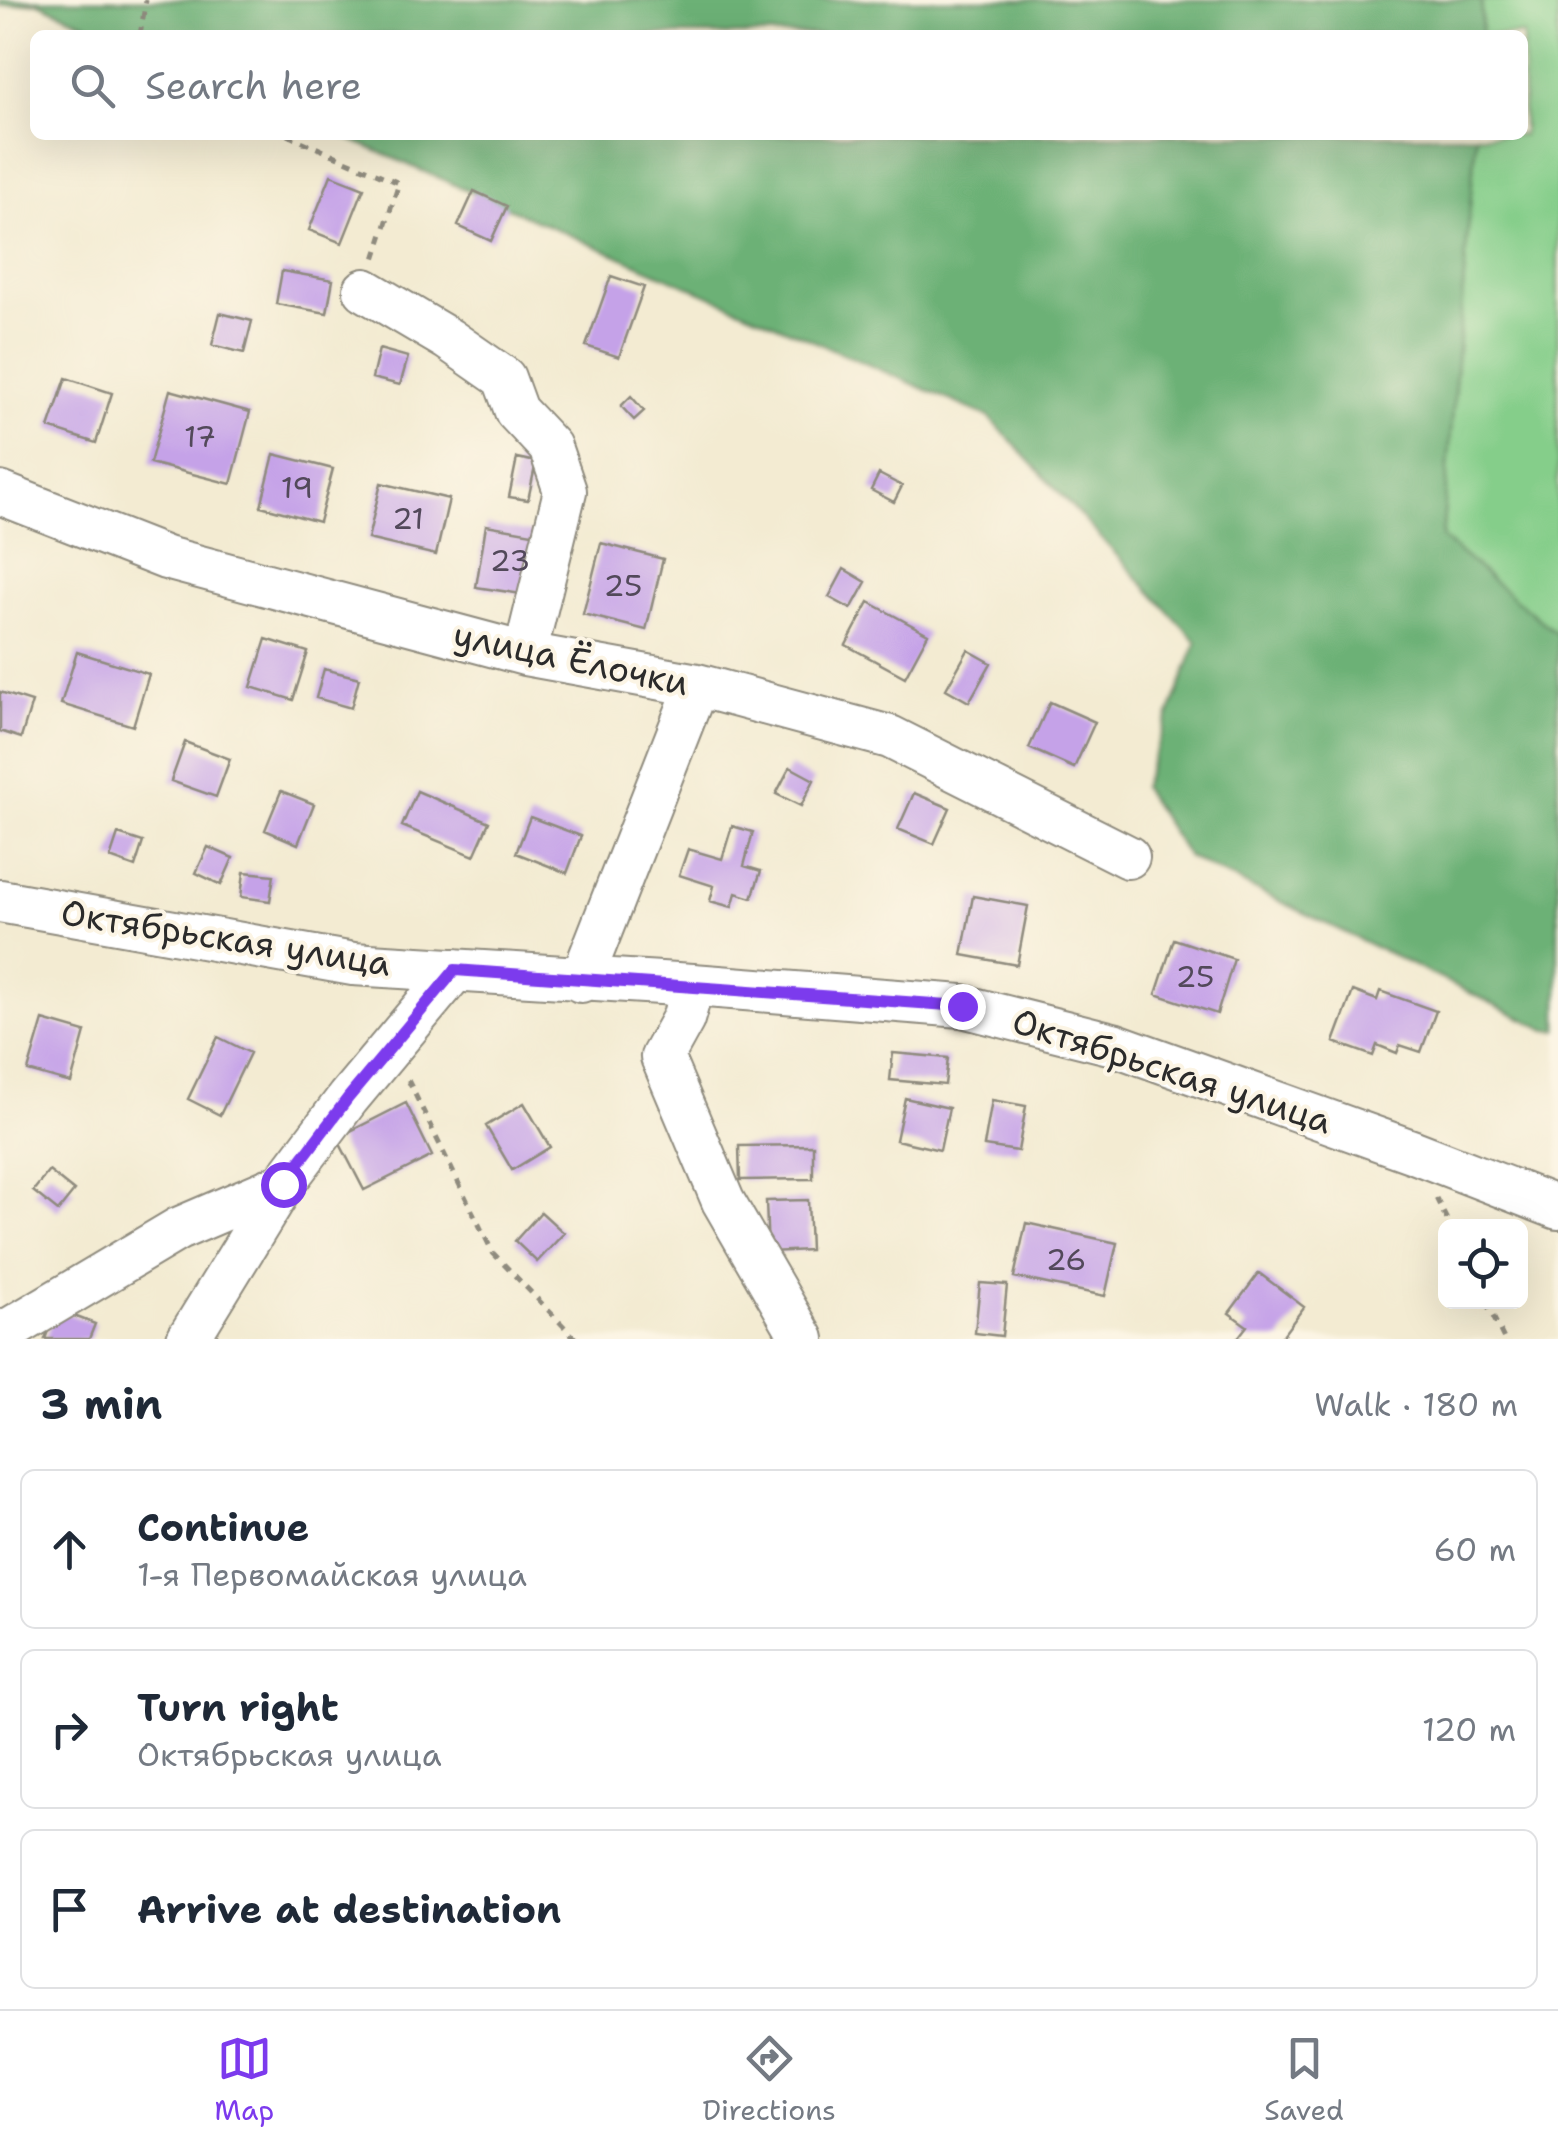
<!DOCTYPE html>
<meta charset="utf-8">
<style>
:root{--surface:#fff;--page:#f6f6f7;--text:#1f2937;--muted:#747a83;--line:#e0e1e3;--accent:#7c3aed}
body{margin:0;font-family:"Shantell Sans",sans-serif;background:var(--page);color:var(--text)}
.controls{position:absolute;right:30px;bottom:30px;display:grid;overflow:hidden;border-radius:15px;box-shadow:0 10px 40px #0002}
.controls button{width:90px;height:90px;display:grid;place-items:center;padding:0;border:0;border-bottom:2px solid var(--line);background:var(--surface);color:var(--text);font:50px sans-serif}
.stop{position:absolute;width:30px;height:30px;margin:-22px;border:8px solid #7c3aed;border-radius:50%;background:#fff}
.stop.end{background:#7c3aed;border-color:#fff;box-shadow:0 2px 10px #0008}
.list{margin:0;padding:0;list-style:none}
h2{display:flex;justify-content:space-between;align-items:center;height:130px;margin:0;padding:0 40px;font-size:42px}
h2 small{font-size:32px;font-weight:400;color:var(--muted)}
.list li{display:grid;grid-template-columns:65px 1fr auto;gap:30px;align-items:center;box-sizing:border-box;height:160px;margin:0 20px 20px;padding:0 20px;border:2px solid var(--line);border-radius:15px}
.list b{display:block;font-size:38px;white-space:nowrap}
.list p{margin:0;font-size:32px;white-space:nowrap;color:var(--muted)}
.list em{font-size:32px;font-style:normal;color:var(--muted)}
.icon{flex:none;width:55px;height:55px;fill:none;stroke:currentColor;stroke-width:2;stroke-linecap:round;stroke-linejoin:round}
.map{position:relative;flex:none;width:1558px;height:1339px;overflow:hidden}
.search{position:absolute;background:var(--surface);box-shadow:0 10px 40px #0002;left:30px;right:30px;top:30px;height:110px;display:flex;align-items:center;gap:25px;box-sizing:border-box;padding:0 35px;border-radius:15px;color:var(--muted);font-size:38px}
.sheet{height:670px;background:var(--surface)}
nav{display:flex;justify-content:space-around;align-items:center;box-sizing:border-box;height:140px;border-top:2px solid var(--line);background:var(--surface);font-size:28px;color:var(--muted)}
nav a{display:grid;justify-items:center;gap:5px}
nav .on{color:var(--accent)}
.map>svg:first-child{display:block}
.green{fill:#85ce8a;stroke:#587c5a;stroke-width:2.5}
.forest{fill:#6cb176;stroke:#4c6e50;stroke-width:2.5}
.building{fill:#c5a2e8}
.lines{fill:none;stroke-linecap:round;stroke-linejoin:round}
.minor-casing{stroke:#8f8b7e;stroke-width:46}
.path{stroke:#8f8b7e;stroke-width:5;stroke-dasharray:8 8;stroke-linecap:butt}
.minor{stroke:#fff;stroke-width:42}
.route{stroke:#7c3aed;stroke-width:12}
.labels{text-anchor:middle;stroke-width:8;stroke-linejoin:round;paint-order:stroke}
.number-label{font-size:30px;fill:#52495a}
.street-label{font-size:35px;fill:#2b2b2b;stroke:#fcf5e5}
</style>
<div class="map">
<svg width="1558" height="1339" viewBox="0 0 1558 1339">
<rect width="100%" height="100%" fill="#fcf5e5"/>
<filter id="ink" filterUnits="userSpaceOnUse"><feTurbulence type="fractalNoise" baseFrequency=".01" numOctaves="2"/><feDisplacementMap in="SourceGraphic" scale="20" xChannelSelector="R" yChannelSelector="G"/><feConvolveMatrix kernelMatrix="1 2 1 2 8 2 1 2 1" color-interpolation-filters="sRGB"/></filter>
<filter id="wash" filterUnits="userSpaceOnUse"><feTurbulence type="fractalNoise" baseFrequency=".0048" numOctaves="4" result="noise"/><feDisplacementMap in="SourceGraphic" scale="40" xChannelSelector="R" yChannelSelector="G"/><feGaussianBlur stdDeviation="2.25" result="paint"/><feColorMatrix in="noise" values="0 0 0 0 0 0 0 0 0 0 0 0 0 0 0 0 0 1.4 0 .05"/><feComposite in="paint" operator="in"/></filter>
<g filter="url(#wash)">
<rect width="100%" height="100%" fill="#f3ebd2"/>
<!-- green -->
<path class="green" d="M1482 0H1558V635L1442 539 1476 135H1523V35H1481Z"/>
<!-- forest -->
<path class="forest" d="M0 0H1482L1481 35H111L37 2 0 6Z
M340 135H1476L1442 538 1558 635V1030H1547L1188 857 1142 787 1197 642 989 417Z"/>
<g id="blocks">
<!-- building -->
<path class="building" d="M331 175 364 188 342 243 309 230Z
M474 191 507 206 491 241 458 226Z
M282 271 333 280 327 313 276 304Z
M611 276 644 287 619 357 586 346Z
M220 313 252 321 244 353 212 345Z
M379 349 408 357 400 385 372 378Z
M66 378 112 393 96 443 49 428Z
M170 390 250 412 231 484 150 463Z
M631 396 644 411 634 420 621 406Z
M274 454 333 469 319 522 261 506Z
M517 458 536 462 528 500 509 497Z
M879 474 902 486 894 502 871 490Z
M381 483 449 499 436 555 368 539Z
M486 525 544 535 535 596 476 587Z
M601 543 663 559 646 630 583 614Z
M844 569 866 582 851 609 829 597Z
M869 602 928 634 905 677 846 645Z
M266 639 308 652 293 700 251 687Z
M968 650 991 663 969 702 946 689Z
M77 652 149 674 133 726 61 704Z
M324 669 359 678 351 708 316 698Z
M0 692 32 702 21 738 0 731Z
M1050 702 1095 722 1074 768 1029 748Z
M185 742 230 759 216 797 171 781Z
M790 767 814 780 801 806 776 794Z
M281 791 314 804 298 844 265 830Z
M417 791 489 822 474 856 402 826Z
M914 793 950 808 934 844 898 829Z
M530 817 581 836 567 873 516 853Z
M732 826 753 832 744 866 761 871 752 898 736 893 732 907 710 901 714 886 679 875 688 849 722 859Z
M118 834 143 842 135 867 110 858Z
M208 847 233 858 221 885 196 873Z
M244 872 274 875 270 901 241 897Z
M973 896 1028 906 1017 965 962 955Z
M1174 939 1234 959 1217 1014 1156 994Z
M1353 991 1377 1000 1380 991 1436 1011 1421 1052 1400 1045 1397 1053 1377 1045 1373 1056 1334 1042Z
M43 1020 85 1032 71 1083 28 1071Z
M218 1037 250 1053 220 1115 188 1099Z
M893 1053 948 1058 945 1085 890 1080Z
M905 1098 949 1108 940 1150 896 1140Z
M992 1100 1026 1106 1018 1151 984 1146Z
M406 1103 432 1156 364 1190 337 1138Z
M524 1103 550 1147 512 1170 486 1126Z
M813 1145V1179L740 1180 739 1146Z
M49 1171 74 1191 58 1211 33 1191Z
M808 1200 810 1250 768 1252 766 1201Z
M541 1212 564 1233 537 1262 515 1241Z
M1026 1223 1117 1243 1105 1296 1014 1277Z
M1259 1273 1304 1307 1280 1339H1237L1247 1326 1229 1313Z
M980 1283 1007 1285 1002 1336 975 1333Z
M56 1309 95 1324 89 1339H45Z"/>
</g>
</g>
<g filter="url(#ink)">
<use href="#blocks" fill-opacity="0" stroke="#8f8b7e" stroke-width="2.5"/>
<g class="lines">
<defs>
<path id="minor" d="M365 290 448 339 504 378 516 411 550 447 565 491 525 654
M0 493 166 558 525 654 697 685 890 737 1128 857
M0 901 353 964 693 985 962 1006 1113 1044 1414 1152 1558 1208
M581 981 697 685
M693 985 683 1019 662 1057 723 1201 803 1339
M0 1335 178 1229 283 1184
M188 1339 283 1184 348 1098 455 970"/>
</defs>
<!-- minor casing -->
<use href="#minor" class="minor-casing"/>
<!-- path -->
<path class="path" d="M140 35 146 0
M287 135 399 183 375 259
M408 1080 493 1253 576 1339
M1436 1198 1450 1226
M1486 1302 1504 1339"/>
<!-- minor -->
<use href="#minor" class="minor"/>
</g>
</g>
<g class="lines" filter="url(#ink)">
<!-- route -->
<path class="route" d="M283 1184 348 1098 455 970 962 1006"/>
</g>
<g class="labels">
<!-- number labels -->
<g class="number-label">
<text x="200" y="447">17</text>
<text x="297" y="498">19</text>
<text x="408" y="529">21</text>
<text x="510" y="571">23</text>
<text x="623" y="596">25</text>
<text x="1195" y="987">25</text>
<text x="1066" y="1270">26</text>
</g>
<!-- street labels -->
<g class="street-label">
<text transform="translate(571 659) rotate(12)" y="12">улица Ёлочки</text>
<text transform="translate(226 938) rotate(9)" y="12">Октябрьская улица</text>
<text transform="translate(1172 1071) rotate(18)" y="12">Октябрьская улица</text>
</g>
</g>
</svg>
<div class="controls">
<button><svg class="icon" aria-label="locate" viewBox="0 0 24 24"><circle cx="12" cy="12" r="6"/><path d="M12 2v4M12 18v4M2 12h4M18 12h4"/></svg></button>
</div>
<div class="stop" style="left:283px;top:1184px"></div>
<div class="stop end" style="left:962px;top:1006px"></div>
<div class="search"><svg class="icon" aria-label="search" viewBox="0 0 24 24"><circle cx="10" cy="10" r="6"/><path d="M15 15l6 6"/></svg>Search here</div>
</div>
<section class="sheet">
<h2>3 min<small>Walk · 180 m</small></h2>
<ul class="list">
<li><svg class="icon" aria-label="ahead" viewBox="0 0 24 24"><path d="M12 20V5M6 11l6-6 6 6"/></svg><div><b>Continue</b><p>1-я Первомайская улица</p></div><em>60 m</em></li>
<li><svg class="icon" aria-label="right" viewBox="0 0 24 24"><path d="M7 20v-9h11M14 6l5 5-5 5"/></svg><div><b>Turn right</b><p>Октябрьская улица</p></div><em>120 m</em></li>
<li><svg class="icon" aria-label="arrive" viewBox="0 0 24 24"><path d="M6 21V4h12l-3 4 3 4H6"/></svg><div><b>Arrive at destination</b></div></li>
</ul>
</section>
<nav>
<a class="on"><svg class="icon" aria-label="map" viewBox="0 0 24 24"><path d="M3 6l6-2 6 2 6-2v14l-6 2-6-2-6 2zM9 4v14M15 6v14"/></svg>Map</a>
<a><svg class="icon" aria-label="directions" viewBox="0 0 24 24"><path d="M12 3l9 9-9 9-9-9zM9 14v-3h6M13 9l2 2-2 2"/></svg>Directions</a>
<a><svg class="icon" aria-label="saved" viewBox="0 0 24 24"><path d="M7 4h10v16l-5-4-5 4z"/></svg>Saved</a>
</nav>
